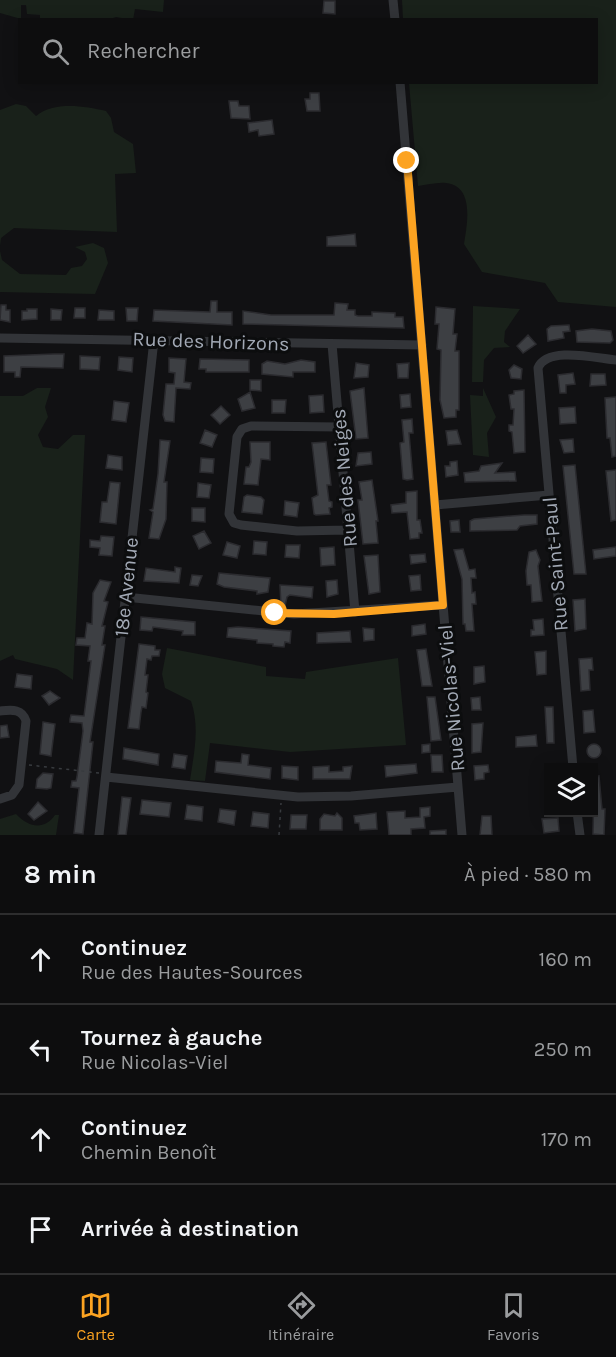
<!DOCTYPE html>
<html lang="fr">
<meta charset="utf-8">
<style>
:root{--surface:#0d0d0e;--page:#161617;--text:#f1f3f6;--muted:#9a9c9e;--line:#2d2d2e;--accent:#fca321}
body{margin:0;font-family:Karla,sans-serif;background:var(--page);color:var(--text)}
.controls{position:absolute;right:18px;bottom:18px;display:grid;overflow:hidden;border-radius:0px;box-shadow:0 3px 15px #0003}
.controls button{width:54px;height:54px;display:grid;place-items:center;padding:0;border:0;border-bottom:2px solid var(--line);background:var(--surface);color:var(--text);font:30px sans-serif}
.stop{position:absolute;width:18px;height:18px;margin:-14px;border:4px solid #fca321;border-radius:50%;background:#fff}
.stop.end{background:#fca321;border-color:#fff;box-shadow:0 2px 6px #0008}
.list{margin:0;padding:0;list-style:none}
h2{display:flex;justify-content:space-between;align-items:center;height:78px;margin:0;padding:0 24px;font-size:26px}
h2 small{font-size:20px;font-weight:400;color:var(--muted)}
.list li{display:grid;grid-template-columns:39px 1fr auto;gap:18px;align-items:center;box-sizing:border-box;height:90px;padding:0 24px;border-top:2px solid var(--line)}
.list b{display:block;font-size:22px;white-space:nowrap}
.list p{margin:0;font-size:20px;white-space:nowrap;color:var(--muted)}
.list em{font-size:20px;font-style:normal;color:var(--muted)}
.icon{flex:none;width:33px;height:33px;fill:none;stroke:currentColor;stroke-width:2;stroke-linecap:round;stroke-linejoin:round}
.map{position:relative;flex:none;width:616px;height:835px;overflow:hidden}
.search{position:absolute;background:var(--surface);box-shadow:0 3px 15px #0003;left:18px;right:18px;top:18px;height:66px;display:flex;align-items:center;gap:15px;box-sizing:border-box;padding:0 21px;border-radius:0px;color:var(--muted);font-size:22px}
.sheet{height:438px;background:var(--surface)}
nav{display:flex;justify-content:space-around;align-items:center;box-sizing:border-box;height:84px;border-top:2px solid var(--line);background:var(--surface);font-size:16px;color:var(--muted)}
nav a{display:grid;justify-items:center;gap:3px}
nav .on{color:var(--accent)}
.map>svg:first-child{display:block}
.green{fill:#19211a}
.building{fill:#3d3f43;stroke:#2b2b2f;stroke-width:1.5}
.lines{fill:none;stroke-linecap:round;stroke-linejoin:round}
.path{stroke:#383b3f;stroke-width:1.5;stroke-dasharray:3 4.5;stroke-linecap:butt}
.minor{stroke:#323438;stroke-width:9}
.route{stroke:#fca321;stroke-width:8}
.labels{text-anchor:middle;stroke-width:6;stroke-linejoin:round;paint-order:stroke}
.street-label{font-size:20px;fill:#a2a9b5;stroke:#0c0d0e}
</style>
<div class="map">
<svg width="616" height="835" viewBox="0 0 616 835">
<rect width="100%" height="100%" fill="#111113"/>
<!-- green -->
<path class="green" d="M0 0H164L163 12 135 9 133 20 116 17 107 20 40 19V15L27 14 26 5H21V19L0 13Z
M402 0H616V307L558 302 545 283 482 272 464 244C467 225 475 186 446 183 437 182 427 185 418 186L409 83 596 82V20L403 19Z
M16 104 26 106 36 116C54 101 84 106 106 111L111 118 114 132 133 144 136 173 115 174 117 232 14 228 1 238 0 246V110Z
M93 243 104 248 108 263 95 294 0 292V251L2 260 20 274 66 275 71 268 82 266 87 259 85 252 75 247Z
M473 306 520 309 505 331 504 342 510 347 494 348 484 360 483 382H472Z
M37 388H51L45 407 48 417 38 435 43 447 58 449 73 435H85L73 680 57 669 15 659 13 655 0 661V396H23Z
M483 388 496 417 487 433 489 457 473 455 470 395 483 396Z
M167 648 266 667V676L305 679 306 672 398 658 406 745 290 752 210 743 205 781 190 780C194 753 200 727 191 701L165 688 162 674Z
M16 814C28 827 44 831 55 815H59L56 835H0V819Z"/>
<!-- building -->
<path class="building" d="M324 1H335V14L323 13Z
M310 93H319L320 111H307L305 99H310Z
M229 101H238L239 106H249L250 119 231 118Z
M272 120 274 134 259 136 258 130 249 132 248 123Z
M355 234 356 246H327V237Z
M211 301H217V312H232V325L153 321 154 310 210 312Z
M335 303 348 304 347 310H355V315L358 316H372V312L395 313V317H403L404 328 243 324V311L271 315H334Z
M1 305H6V310H10V322L0 320Z
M436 307 455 309 453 334H457L455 351H459V410H456V417L444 418 440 400 441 350 437 349 439 324H435Z
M75 308H85V318H74Z
M126 308H138L137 321H127Z
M27 309H37V319L22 320V311H27Z
M51 309 62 310 61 320H51Z
M99 310 114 311V320H98Z
M569 325 570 331 563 332 564 338 548 341 547 329 551 326Z
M592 329 611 331 613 340 610 343 577 342 576 331Z
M528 335 536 344 523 353 517 346Z
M54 354H64L63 368 21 367 20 377H15V372H4V356Z
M80 356 100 357 99 370 80 369Z
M119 357 133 358 132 372 118 370Z
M169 358 186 359 184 382 191 383 190 389 176 388 174 422 165 421 163 415 166 384H174L175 373 169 372Z
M200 359 249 360V372H206V369H199Z
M301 360 315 362V372H293V377L262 374V364L267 361 285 364Z
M356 363 369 365 368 377 354 378Z
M409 363 408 378H398L397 364Z
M514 365 522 369 521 379 511 378 509 370Z
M573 373 575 384 566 385V393H560L558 375Z
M591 374H605L606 385 590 386Z
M250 380H261V391L250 390Z
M364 388 368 438 356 439 350 391Z
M524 390 525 452 514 453 512 432 509 431V425H513L514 409H511L509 395 514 394V391Z
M250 392 255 408 242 411 238 399Z
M410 394 411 407 401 408 400 395Z
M323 395 324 412 310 413 309 396Z
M616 397V456L612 457 610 438H607L605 398Z
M272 400H286L285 413H272Z
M114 401 129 403 126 422 112 420Z
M221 406 230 415 220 424 211 415Z
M575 407 576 423 560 424 559 408Z
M412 419 413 433H409L413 479 407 480 403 479 400 443 404 442 402 420Z
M205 430 217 435 212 447 200 443Z
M457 430 461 444 448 445 446 431Z
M573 439 574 452 564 453 560 440Z
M160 440 170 441 164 482H167L166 519 159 539 149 538 153 512 150 510 153 509 158 474Z
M250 442H270V460L261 459 258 485 244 484 246 467H249L251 462Z
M326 442 331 485H327L329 501 332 502V507L329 508 330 514 316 515 314 514 312 498 318 495 312 443Z
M371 452 372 464 356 466 358 453Z
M108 455 122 457V470L106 468Z
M201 458 214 459 213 473 200 472Z
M457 461 458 475 446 477 445 466H450V462Z
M502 463 495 473 515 472 516 481 465 482 464 473 479 471 481 466Z
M575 465 586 574H574L563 466Z
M616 470V520L611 521 606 471Z
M372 480 378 521H376L378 543 363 544 358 500H362L359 482Z
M110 482 120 483 116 524 100 522 102 502H107Z
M198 483 211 485 209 498 197 497Z
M417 491V520H420L422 533H419V538L410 539 407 512 392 513 391 505 406 503V492Z
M247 495 261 497 264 500 262 514 242 512 244 497Z
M285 501 299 503 297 517 284 515Z
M192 508H205V522L192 521Z
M524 515H537V524L520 526 517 530 470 531V521L474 519Z
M459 520 460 532H451L450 521Z
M204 531 211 543 199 549 193 536Z
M101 536 114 537 112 556 99 555 100 548 90 547V540L100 541Z
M254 541 267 542 266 555 253 554Z
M227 542 240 546 237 558 223 555Z
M286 545H300L299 558 285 557Z
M334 547 335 565 321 566 320 548Z
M616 547V556L594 559 593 550Z
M463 549 469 570 475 569 476 578H471L472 593 475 592 476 604H472L474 631H466L465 624H463L462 579 454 550Z
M536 550 540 560 538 566 542 601 532 602 531 585H527L526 571 529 552Z
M425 554 426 562 411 564 410 555Z
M378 555 380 592 369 594 364 556Z
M175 567 181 568 179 583 144 581 146 568 175 572Z
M219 573 270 578 268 592 257 594V591L224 587 217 584Z
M192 575 202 576 198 586 190 585Z
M420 575 421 590 411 591 409 576Z
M100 580 111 582 104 601 108 602 102 626H105L102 645H105L90 742H93L83 834 74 833 79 788 71 787 72 781H76L77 777 83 731 82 723 70 722V719L71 715 84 716 91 661H88L90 646 76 645 77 638H85L87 623 92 624 93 593Z
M337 580 338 594 327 597 326 581Z
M280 585 313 587 312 598 290 595 287 597 285 606H281Z
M585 599 586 629 575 631 573 600Z
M141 617 195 622V635H182L183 631 153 627 152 631 140 630Z
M543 619 544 635 531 636V630H534L533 620Z
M425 624 426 634 412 636V626Z
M238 627 291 631 290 643 285 642 284 647 273 646V644L257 643V640L227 637 228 628Z
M363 628 374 629V640L364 641Z
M350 631 351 642 317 643V633Z
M139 644 155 646V650H160L159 656H152L151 660 147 659 145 675H148L146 692 148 693 146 708 142 707 141 712 139 729 128 728Z
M426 649 432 686H422L417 650Z
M546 651V674L537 675 535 652Z
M592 658 593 670H589L590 690 581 691 579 659Z
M484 666 485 682 474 684V667Z
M17 674 32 676 31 689 15 687Z
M50 691 60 698 49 705 42 696Z
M427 697H435L441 740 431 741Z
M480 697 481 710H472L471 698Z
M545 707H553L554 743H547Z
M593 710 595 732 584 733 583 711Z
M43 722 55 724 51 756 40 754Z
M483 723 481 752 472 753V724Z
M7 725 9 737 0 738V726Z
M536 735 537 746 516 747V737Z
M430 744V752L422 753V745Z
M587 751a7 7 0 1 1 14 0a7 7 0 1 1-14 0Z
M124 748 159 754 158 765 123 759Z
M174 754 187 756 185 769 172 767Z
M242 754 249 755 248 765 271 768 270 779 215 772 216 761 241 763Z
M431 755H442L443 772H432Z
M416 764 417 773 386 777 385 766Z
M488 765 489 772 484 773V779L475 780 474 766Z
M282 766 298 767V780L282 778Z
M329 766V772L343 771V767L352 766 350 779H313V767Z
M43 773 53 774 51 788 47 789 36 788 37 779Z
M599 776 602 809H605L604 835 593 834 594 777Z
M122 797 131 798 126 835H118Z
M142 800 171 803 169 817 140 814Z
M38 802 47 811 34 820 28 814Z
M187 805 203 807 202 821 185 819Z
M430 807V816L424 817 425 828 411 829V835H389L387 812 405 811V818L420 817V808Z
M220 809 236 811 234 825 218 822Z
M253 812 269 814 268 828 251 826Z
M337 813 342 818V830H320V819L324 814 335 816Z
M376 813 377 829 360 830 359 823H355L354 816Z
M291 815H307L306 829H290Z
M482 816H491L492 835H480Z
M558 818 559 831 544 833 542 819Z
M446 830V835H430V831Z"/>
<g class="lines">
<!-- path -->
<path class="path" d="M29 765 99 773
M279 835 281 803"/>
<!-- minor -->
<path class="minor" d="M393 0 395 20
M400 82 462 835
M0 338 422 345
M332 344 355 612
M339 427 251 426 242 429 237 437 229 514 234 523 241 525 297 531 348 530
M435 505 549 495
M125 597 294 614 443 605
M0 711C11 710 22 708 26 721L19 785 12 795 0 799
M573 768 538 368C547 346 595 358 616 360
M106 777 298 797 351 796 458 787
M577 812 580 835
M99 835 154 340"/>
</g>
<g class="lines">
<!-- route -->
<path class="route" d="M275 613 334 614 443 605 407 161"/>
</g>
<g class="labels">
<!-- street labels -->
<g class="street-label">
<text transform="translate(211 341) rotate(2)" y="7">Rue des Horizons</text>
<text transform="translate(344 478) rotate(-95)" y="7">Rue des Neiges</text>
<text transform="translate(555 564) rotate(-95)" y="7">Rue Saint-Paul</text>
<text transform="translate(126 587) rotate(-84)" y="7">18e Avenue</text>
<text transform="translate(451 698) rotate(-95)" y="7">Rue Nicolas-Viel</text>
</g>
</g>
</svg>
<div class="controls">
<button><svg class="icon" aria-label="layers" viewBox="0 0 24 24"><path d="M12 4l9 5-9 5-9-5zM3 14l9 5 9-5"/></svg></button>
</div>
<div class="stop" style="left:275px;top:613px"></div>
<div class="stop end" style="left:407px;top:161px"></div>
<div class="search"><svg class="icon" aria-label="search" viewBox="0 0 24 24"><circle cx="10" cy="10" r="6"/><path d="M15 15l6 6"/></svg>Rechercher</div>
</div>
<section class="sheet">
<h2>8 min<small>À pied · 580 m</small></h2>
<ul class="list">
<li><svg class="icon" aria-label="ahead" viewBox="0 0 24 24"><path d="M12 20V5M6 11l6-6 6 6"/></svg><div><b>Continuez</b><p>Rue des Hautes-Sources</p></div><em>160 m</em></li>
<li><svg class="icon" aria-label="left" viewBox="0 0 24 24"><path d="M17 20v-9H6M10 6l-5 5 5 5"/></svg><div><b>Tournez à gauche</b><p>Rue Nicolas-Viel</p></div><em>250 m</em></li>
<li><svg class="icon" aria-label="ahead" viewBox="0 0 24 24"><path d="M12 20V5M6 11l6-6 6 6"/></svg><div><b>Continuez</b><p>Chemin Benoît</p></div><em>170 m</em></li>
<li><svg class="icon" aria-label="arrive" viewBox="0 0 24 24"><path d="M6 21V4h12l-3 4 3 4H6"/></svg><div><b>Arrivée à destination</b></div></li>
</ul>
</section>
<nav>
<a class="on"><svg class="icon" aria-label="map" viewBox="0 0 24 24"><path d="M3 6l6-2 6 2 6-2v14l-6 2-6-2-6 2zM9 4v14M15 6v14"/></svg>Carte</a>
<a><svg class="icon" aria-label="directions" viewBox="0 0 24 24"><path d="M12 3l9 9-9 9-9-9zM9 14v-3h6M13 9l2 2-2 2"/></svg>Itinéraire</a>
<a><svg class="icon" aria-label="saved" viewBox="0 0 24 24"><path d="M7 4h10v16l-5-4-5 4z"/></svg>Favoris</a>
</nav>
